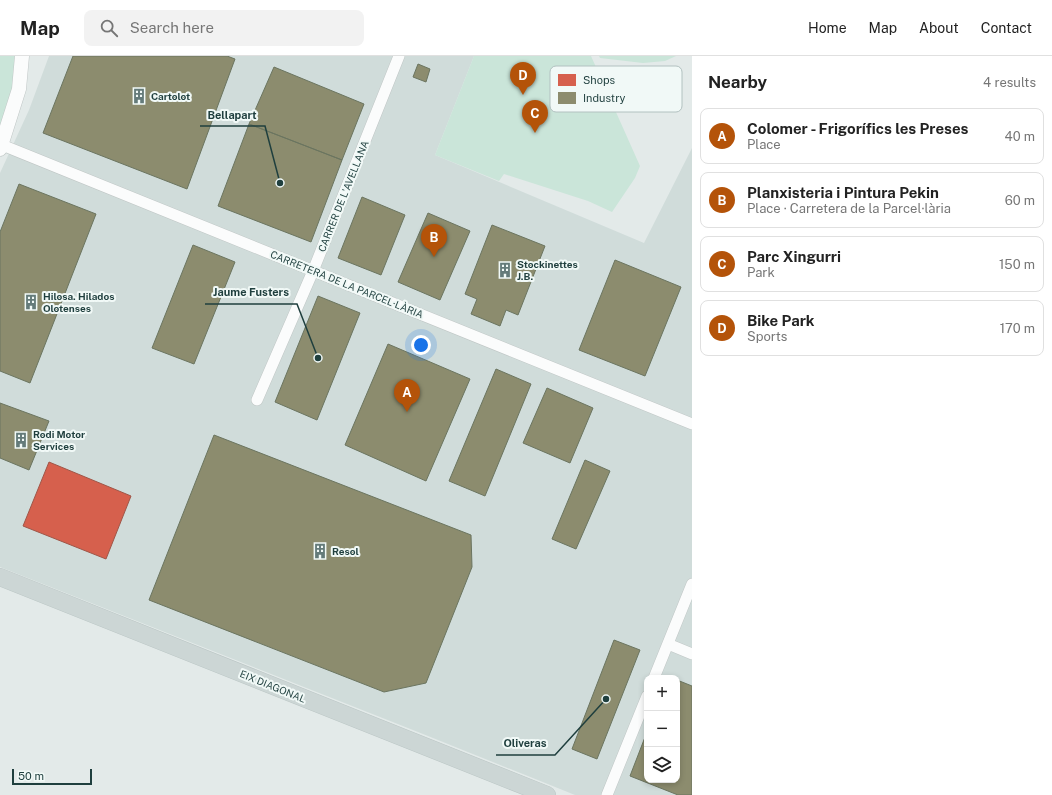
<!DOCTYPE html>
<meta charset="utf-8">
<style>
:root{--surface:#fff;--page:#f2f2f2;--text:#222;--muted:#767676;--line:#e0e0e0;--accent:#b45309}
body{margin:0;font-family:"Public Sans",sans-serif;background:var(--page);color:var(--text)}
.controls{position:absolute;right:12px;bottom:12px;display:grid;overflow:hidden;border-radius:8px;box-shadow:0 2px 6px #0003}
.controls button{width:36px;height:36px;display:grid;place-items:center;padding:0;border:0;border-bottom:1px solid var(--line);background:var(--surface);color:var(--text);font:20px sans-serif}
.scale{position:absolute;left:12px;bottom:10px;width:80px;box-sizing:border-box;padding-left:4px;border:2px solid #1f3f3e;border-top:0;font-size:11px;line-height:14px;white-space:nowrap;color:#1f3f3e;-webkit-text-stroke:3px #f1f9f7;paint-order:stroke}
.you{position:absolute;left:421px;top:289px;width:14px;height:14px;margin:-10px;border:3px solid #fff;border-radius:50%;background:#1a73e8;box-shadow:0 0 0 6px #1a73e833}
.badge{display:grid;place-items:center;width:26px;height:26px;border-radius:50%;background:var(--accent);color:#fff;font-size:13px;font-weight:700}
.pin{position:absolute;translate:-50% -33px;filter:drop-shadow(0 1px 2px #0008)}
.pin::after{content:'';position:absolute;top:21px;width:14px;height:12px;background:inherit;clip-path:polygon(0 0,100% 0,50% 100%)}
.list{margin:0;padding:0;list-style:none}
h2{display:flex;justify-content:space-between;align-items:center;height:52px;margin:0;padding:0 16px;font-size:17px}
h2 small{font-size:13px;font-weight:400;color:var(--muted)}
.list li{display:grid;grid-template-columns:26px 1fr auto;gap:12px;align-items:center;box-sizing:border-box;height:56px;margin:0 8px 8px;padding:0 8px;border:1px solid var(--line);border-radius:8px}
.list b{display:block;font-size:15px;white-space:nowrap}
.list p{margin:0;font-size:13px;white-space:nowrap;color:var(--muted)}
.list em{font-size:13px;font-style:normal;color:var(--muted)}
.icon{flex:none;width:22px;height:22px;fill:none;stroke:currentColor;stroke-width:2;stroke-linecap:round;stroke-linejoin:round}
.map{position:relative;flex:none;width:692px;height:739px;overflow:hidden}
header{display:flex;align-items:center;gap:24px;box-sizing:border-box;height:56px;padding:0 20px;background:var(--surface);border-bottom:1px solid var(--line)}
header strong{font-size:19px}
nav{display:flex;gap:22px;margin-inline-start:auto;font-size:14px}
.search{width:280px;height:36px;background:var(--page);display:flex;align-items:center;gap:10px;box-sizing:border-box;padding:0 14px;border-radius:8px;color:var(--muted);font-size:15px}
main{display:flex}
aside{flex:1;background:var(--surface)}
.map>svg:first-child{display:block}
.built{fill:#d0dcda;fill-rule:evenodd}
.green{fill:#cae5d9}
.shops{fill:#d6604d;stroke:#9f5648}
.industry{fill:#8c8c6e;stroke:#6b7560}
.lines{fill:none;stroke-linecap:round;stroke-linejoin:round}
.minor-casing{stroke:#c0c7c6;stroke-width:12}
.tertiary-casing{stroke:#c0c7c6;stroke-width:15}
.primary-casing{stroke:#bbc6c5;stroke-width:18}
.minor{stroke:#fbfcfc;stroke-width:11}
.tertiary{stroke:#fbfcfc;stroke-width:14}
.primary{stroke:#ccd6d5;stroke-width:17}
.labels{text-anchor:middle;stroke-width:4;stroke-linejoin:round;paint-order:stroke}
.poi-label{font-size:10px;font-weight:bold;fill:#1f3f3e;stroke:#f1f9f7;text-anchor:start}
.street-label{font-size:10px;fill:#1f3f3e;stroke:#f1f9f7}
.key{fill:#f1f9f7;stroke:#b2c1c0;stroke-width:1}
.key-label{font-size:11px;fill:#1f3f3e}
.leader{fill:none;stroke:#1f3f3e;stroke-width:1.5}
.callout-dot{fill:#1f3f3e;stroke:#f1f9f7;stroke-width:1.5}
.callout-label{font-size:11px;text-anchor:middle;font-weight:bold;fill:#1f3f3e;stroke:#f1f9f7;stroke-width:4;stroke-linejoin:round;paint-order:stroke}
</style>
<header>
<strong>Map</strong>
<div class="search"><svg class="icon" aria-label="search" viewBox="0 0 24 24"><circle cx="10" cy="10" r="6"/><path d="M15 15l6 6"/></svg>Search here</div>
<nav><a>Home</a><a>Map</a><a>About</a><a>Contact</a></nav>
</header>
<main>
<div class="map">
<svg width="692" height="739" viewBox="0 0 692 739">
<rect width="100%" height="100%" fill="#e3eae9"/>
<!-- built -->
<path class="built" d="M49 0H474L435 99 644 187 692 92V739H575L418 676 0 511V117L29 54ZM647 622H677V724H647Z"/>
<!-- green -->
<path class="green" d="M0 0H23L0 78Z
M474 0H591L640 110 635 122 612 156 588 145 504 118 499 125 435 99Z
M599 0H676L665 5 643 7 600 2Z"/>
<!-- shops -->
<path class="shops" d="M49 406 131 440 106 503 23 470Z"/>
<!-- industry -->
<path class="industry" d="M73 0H227L235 3 187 133 43 77Z
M418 8 430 13 426 26 413 21Z
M274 11 364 48 342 104 249 68Z
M249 68 342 104 311 186 218 150Z
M19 128 96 158 30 327 0 315V176Z
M362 141 405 159 381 219 338 202Z
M428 157 470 175 440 244 398 226Z
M492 169 545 190 518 259 506 254 500 270 471 258 477 243 465 238Z
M193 189 235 206 194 308 152 292Z
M615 204 681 231 645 320 579 294Z
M318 240 360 257 317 364 275 346Z
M388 288 470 323 426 425 345 389Z
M496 313 531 328 485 440 449 425Z
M547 332 593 352 570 407 523 387Z
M0 347 49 365 29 414 0 402Z
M214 379 471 479 472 511 426 627 384 636 149 544Z
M585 404 610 415 576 493 552 483Z
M614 584 640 594 597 703 572 693Z
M677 624 692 630V739H678L630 720 647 676V724H677Z"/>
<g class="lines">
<defs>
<path id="minor" d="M2 89 692 368
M257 344 313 215 399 0
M668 588 692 598
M654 622 692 528
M607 739 647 640"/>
<path id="tertiary" d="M0 93 19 33 22 0"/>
<path id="primary" d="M0 521 547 739"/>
</defs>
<!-- minor casing -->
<use href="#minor" class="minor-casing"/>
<!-- tertiary casing -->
<use href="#tertiary" class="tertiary-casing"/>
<!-- primary casing -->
<use href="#primary" class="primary-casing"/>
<!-- minor -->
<use href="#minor" class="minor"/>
<!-- tertiary -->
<use href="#tertiary" class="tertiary"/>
<!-- primary -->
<use href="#primary" class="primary"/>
</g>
<!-- icons -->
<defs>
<symbol id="building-bare" viewBox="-9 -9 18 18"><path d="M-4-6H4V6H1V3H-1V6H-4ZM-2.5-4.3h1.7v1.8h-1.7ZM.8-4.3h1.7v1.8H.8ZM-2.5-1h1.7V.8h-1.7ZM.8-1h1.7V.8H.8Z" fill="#647b7a" stroke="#f1f9f7" stroke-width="2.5" paint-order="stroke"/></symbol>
</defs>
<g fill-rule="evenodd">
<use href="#building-bare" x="128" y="29" width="22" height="22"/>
<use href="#building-bare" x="494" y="203" width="22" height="22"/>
<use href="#building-bare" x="20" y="235" width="22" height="22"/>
<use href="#building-bare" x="10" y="373" width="22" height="22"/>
<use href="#building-bare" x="309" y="484" width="22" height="22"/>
</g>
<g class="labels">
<!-- poi labels -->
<g class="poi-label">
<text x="151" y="44">Cartolot</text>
<text x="517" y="212">Stockinettes<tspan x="517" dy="12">J.B.</tspan></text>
<text x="43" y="244">Hilosa. Hilados<tspan x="43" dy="12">Olotenses</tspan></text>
<text x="33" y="382">Rodi Motor<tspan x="33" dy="12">Services</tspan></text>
<text x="332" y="499">Resol</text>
</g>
<!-- street labels -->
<g class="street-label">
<text transform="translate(343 140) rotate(-68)" y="4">CARRER DE L'AVELLANA</text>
<text transform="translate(347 228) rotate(22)" y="4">CARRETERA DE LA PARCEL·LÀRIA</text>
<text transform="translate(273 630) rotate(22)" y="4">EIX DIAGONAL</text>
</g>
</g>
<!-- legend -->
<rect x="550" y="10" width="132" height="46" rx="6" class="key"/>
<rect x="558" y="18" width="18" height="12" fill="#d6604d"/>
<rect x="558" y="36" width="18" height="12" fill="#8c8c6e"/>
<g class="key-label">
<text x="583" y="28">Shops</text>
<text x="583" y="46">Industry</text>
</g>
<!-- callouts -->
<path class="leader" d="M280 127L265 70H200M318 302L297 248H205M606 643L555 699H496"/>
<g class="callout-dot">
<circle cx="280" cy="127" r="4"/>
<circle cx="318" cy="302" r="4"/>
<circle cx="606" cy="643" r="4"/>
</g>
<g class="callout-label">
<text x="232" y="63">Bellapart</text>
<text x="251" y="240">Jaume Fusters</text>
<text x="525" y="691">Oliveras</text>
</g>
</svg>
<div class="controls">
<button>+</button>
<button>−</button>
<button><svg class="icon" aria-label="layers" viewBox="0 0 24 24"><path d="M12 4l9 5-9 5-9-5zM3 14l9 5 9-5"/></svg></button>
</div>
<div class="scale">50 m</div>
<div class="you"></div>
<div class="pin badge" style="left:407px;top:356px">A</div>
<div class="pin badge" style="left:434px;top:201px">B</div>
<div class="pin badge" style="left:535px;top:77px">C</div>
<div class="pin badge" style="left:523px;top:39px">D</div>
</div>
<aside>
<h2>Nearby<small>4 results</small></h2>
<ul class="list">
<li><span class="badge">A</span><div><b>Colomer - Frigorífics les Preses</b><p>Place</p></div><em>40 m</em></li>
<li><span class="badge">B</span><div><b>Planxisteria i Pintura Pekin</b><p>Place · Carretera de la Parcel·lària</p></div><em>60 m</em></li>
<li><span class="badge">C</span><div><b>Parc Xingurri</b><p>Park</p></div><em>150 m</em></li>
<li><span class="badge">D</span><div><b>Bike Park</b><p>Sports</p></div><em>170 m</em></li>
</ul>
</aside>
</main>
